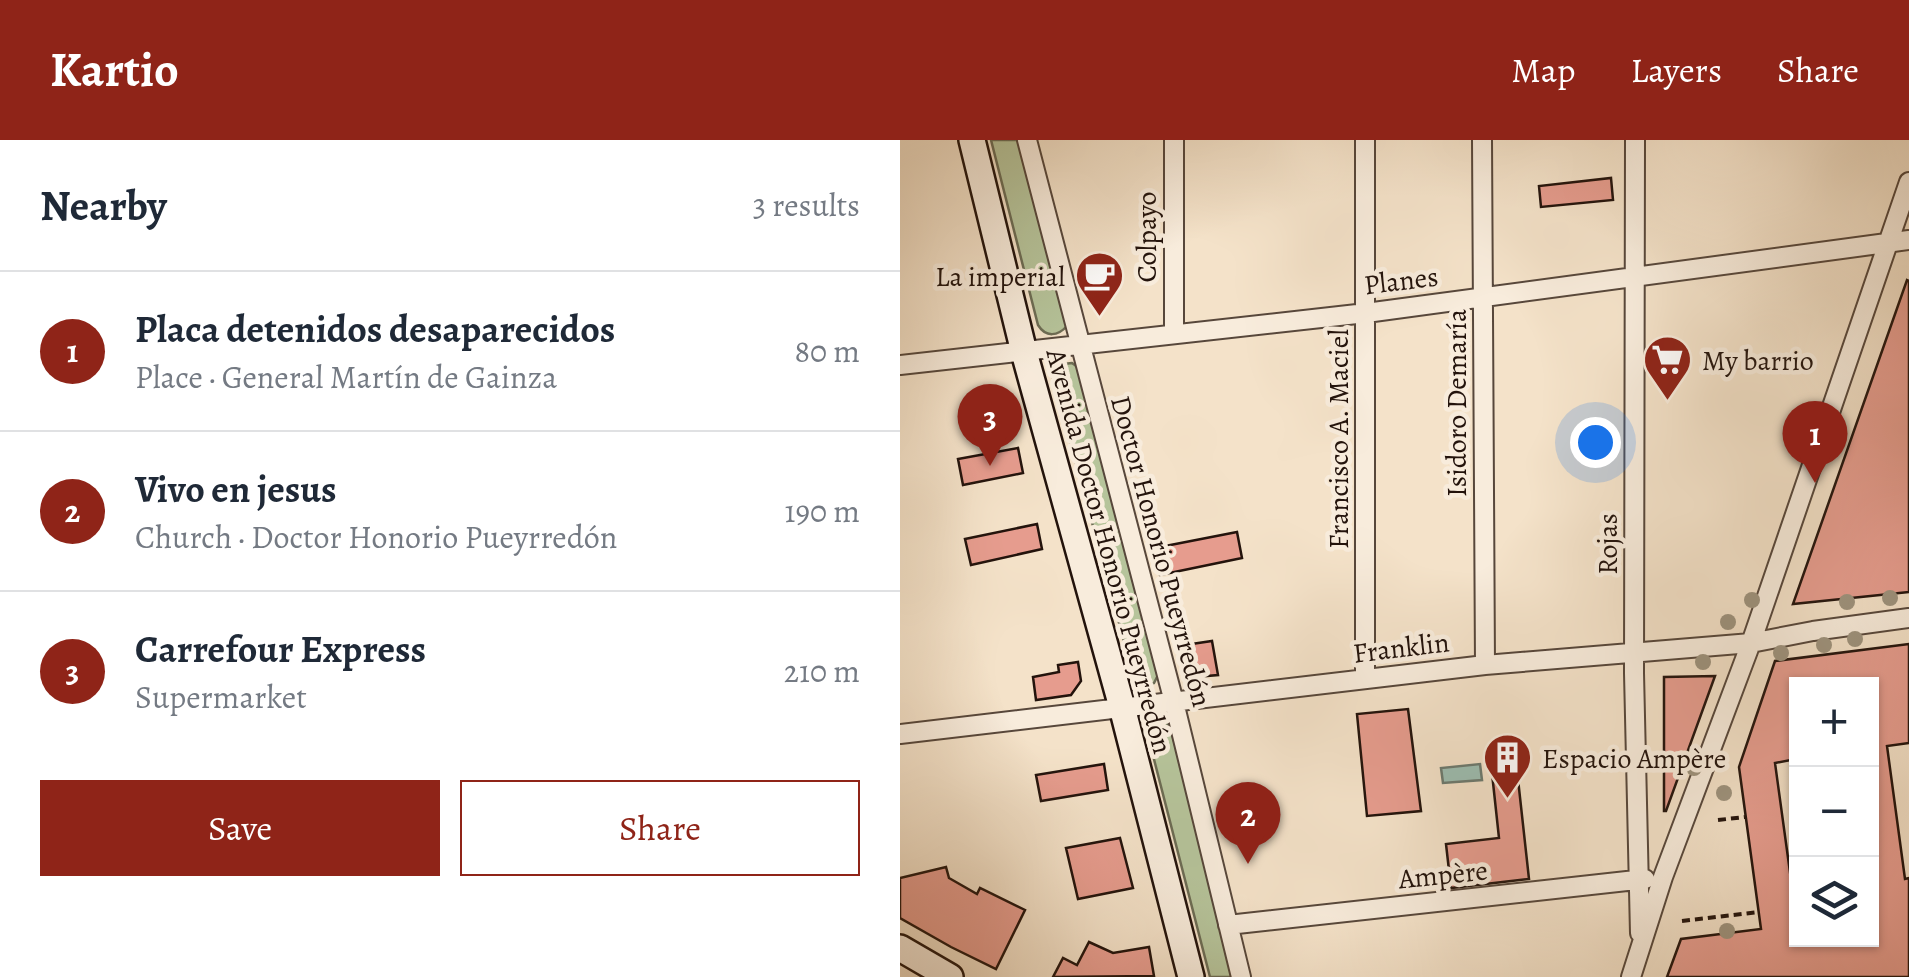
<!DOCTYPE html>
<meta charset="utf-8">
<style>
:root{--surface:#fff;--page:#f6f6f7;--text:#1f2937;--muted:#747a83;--line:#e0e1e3;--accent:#8f2418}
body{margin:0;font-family:Alegreya,serif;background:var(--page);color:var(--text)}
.controls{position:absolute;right:30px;bottom:30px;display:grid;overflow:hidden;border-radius:0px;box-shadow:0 2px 8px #0004}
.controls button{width:90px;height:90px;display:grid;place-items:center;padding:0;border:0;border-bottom:2px solid var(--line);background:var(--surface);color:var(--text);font:50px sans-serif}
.you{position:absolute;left:695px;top:302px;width:35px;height:35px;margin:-25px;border:8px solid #fff;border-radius:50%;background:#1a73e8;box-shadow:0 0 0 15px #1a73e833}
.badge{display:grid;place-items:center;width:65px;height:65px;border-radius:50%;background:var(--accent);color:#fff;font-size:32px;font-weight:700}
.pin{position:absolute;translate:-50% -82px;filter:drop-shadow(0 2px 5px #0008)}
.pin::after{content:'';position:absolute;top:52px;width:35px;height:30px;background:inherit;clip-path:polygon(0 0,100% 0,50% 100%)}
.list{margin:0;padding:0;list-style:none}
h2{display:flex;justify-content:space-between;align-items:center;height:130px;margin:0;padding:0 40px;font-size:42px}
h2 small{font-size:32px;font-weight:400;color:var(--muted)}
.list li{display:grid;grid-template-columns:65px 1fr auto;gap:30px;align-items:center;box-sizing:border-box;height:160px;padding:0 40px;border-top:2px solid var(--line)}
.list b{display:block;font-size:38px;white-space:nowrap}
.list p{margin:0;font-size:32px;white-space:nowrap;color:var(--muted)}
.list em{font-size:32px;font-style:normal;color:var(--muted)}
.actions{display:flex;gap:20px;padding:30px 40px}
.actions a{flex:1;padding:22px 0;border:2px solid var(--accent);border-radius:0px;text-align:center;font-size:35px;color:var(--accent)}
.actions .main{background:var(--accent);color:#fff}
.icon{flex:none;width:55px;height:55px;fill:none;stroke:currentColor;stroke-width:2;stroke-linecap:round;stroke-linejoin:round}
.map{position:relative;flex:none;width:1009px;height:837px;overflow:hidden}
header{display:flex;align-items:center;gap:60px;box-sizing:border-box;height:140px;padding:0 50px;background:var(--accent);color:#fff}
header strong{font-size:48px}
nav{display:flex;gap:55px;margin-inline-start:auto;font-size:35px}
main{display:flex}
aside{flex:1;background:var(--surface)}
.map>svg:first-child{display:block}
.green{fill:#b6c49b;stroke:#6c6c54;stroke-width:2.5}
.water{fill:#9cbeb2;stroke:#6c7a70;stroke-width:2.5}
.building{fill:#e69c8e;stroke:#23130c;stroke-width:2.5;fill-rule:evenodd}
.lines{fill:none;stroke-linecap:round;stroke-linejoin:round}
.minor-casing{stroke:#57473b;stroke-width:22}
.secondary-casing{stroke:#23130c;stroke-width:30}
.path{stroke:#23130c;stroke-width:4;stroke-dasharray:8 5;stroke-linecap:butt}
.minor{stroke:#f8ecdc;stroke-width:18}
.secondary{stroke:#f8ecdc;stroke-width:25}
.tree{fill:#9d927d}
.labels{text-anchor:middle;stroke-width:9;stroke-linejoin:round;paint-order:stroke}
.street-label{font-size:28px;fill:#23130c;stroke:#f8ecdc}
.poi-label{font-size:28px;fill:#23130c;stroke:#f8ecdc;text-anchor:start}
</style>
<header>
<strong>Kartio</strong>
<nav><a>Map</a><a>Layers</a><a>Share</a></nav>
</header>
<main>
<aside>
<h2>Nearby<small>3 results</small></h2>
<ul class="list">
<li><span class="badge">1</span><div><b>Placa detenidos desaparecidos</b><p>Place · General Martín de Gainza</p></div><em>80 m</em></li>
<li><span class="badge">2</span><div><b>Vivo en jesus</b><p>Church · Doctor Honorio Pueyrredón</p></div><em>190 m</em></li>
<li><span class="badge">3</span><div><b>Carrefour Express</b><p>Supermarket</p></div><em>210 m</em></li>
</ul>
<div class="actions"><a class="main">Save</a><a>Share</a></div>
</aside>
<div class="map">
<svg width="1009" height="837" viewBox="0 0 1009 837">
<rect width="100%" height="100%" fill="#f4e2c9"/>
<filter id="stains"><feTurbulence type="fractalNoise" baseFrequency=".002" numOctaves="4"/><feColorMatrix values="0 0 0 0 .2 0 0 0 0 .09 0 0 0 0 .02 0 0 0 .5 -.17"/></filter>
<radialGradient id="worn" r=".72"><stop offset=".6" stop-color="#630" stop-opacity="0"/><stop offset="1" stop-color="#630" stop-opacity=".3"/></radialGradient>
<!-- green -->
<path class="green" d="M91 0H122L167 186C158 196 146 198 138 185Z
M172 223 179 228 258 535 254 543C246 546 242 546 235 542L153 238C156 227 160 224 172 223Z
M255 580H263L270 586 336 837H310L248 596 250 586Z"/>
<!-- water -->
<path class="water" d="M580 624 582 640 543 643 541 628Z"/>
<!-- building -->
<path class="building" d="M711 38 713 60 641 67 639 46Z
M1007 140 1009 141V452L893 464Z
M118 308 123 333 63 345 58 319Z
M137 384 142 409 71 425 65 399Z
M337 392 342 418 260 435 255 408Z
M312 501 318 535 295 537 284 532 278 506Z
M1009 504V603L987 606 1005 739 1009 738V837H767L781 799 861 789 839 627 875 521ZM896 544H972V800H896V753L893 754 875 623 896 619Z
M178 522 181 541 171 555 136 560 133 537 159 532 158 525Z
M815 536 766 671H764V537Z
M508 569 521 671 467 676 457 574Z
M616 621 629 739 551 748 546 704 599 698 591 624Z
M204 624 208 650 141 661 136 635Z
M220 698 233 748 178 759 166 708Z
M46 727 49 738 77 754 80 748 125 770 96 829 51 807 0 778V738Z
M189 802 213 813 249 807 254 836 153 837 163 818 177 825Z"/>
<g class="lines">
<defs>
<path id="minor" d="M127 0 274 562 341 837
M465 0V539
M582 0 585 525
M735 0 734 533 740 793
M274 194V0
M0 225 466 173 1009 100
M0 594 585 525 851 503 913 491 1009 478
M328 785 745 739
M731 837 763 737 851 503 1009 42"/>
<path id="secondary" d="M72 0 124 212 222 567 291 837
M0 808 50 837"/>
</defs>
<!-- minor casing -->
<use href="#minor" class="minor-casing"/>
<!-- secondary casing -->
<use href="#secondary" class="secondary-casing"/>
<!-- path -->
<path class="path" d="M818 680 845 677
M782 781 859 772"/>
<!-- minor -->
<use href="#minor" class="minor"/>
<!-- secondary -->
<use href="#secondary" class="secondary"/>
</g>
<!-- trees -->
<g class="tree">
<circle cx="990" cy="458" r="8"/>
<circle cx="852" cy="460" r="8"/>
<circle cx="947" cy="462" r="8"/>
<circle cx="828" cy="482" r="8"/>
<circle cx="955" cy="499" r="8"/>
<circle cx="924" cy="505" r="8"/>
<circle cx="881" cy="513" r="8"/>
<circle cx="803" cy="522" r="8"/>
<circle cx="794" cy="628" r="8"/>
<circle cx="824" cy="653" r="8"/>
<circle cx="827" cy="791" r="8"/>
</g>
<!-- icons -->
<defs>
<symbol id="cafe-pin" viewBox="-11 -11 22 30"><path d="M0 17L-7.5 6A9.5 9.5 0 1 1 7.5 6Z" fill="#8f2418" stroke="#f8ecdc"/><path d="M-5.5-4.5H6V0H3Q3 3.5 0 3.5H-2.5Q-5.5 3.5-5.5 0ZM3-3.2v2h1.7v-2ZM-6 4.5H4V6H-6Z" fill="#fff"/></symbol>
<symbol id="supermarket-pin" viewBox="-11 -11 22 30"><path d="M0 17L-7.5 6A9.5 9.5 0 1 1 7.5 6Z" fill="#8f2418" stroke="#f8ecdc"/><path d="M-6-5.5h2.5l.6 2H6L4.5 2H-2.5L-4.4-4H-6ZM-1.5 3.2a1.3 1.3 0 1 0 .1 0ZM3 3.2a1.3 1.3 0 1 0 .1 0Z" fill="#fff"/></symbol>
<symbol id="building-pin" viewBox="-11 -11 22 30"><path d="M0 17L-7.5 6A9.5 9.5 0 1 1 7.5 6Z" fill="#8f2418" stroke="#f8ecdc"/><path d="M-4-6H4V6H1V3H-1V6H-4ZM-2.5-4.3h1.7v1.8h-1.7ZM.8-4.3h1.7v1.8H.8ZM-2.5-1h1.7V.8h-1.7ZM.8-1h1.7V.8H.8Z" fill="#fff"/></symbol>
</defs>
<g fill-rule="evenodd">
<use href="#cafe-pin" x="172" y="108" width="55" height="75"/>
<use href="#supermarket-pin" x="740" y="192" width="55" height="75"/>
<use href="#building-pin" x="580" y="590" width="55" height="75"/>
</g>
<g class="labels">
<!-- street labels -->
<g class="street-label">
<text transform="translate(246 97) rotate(-90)" y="10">Colpayo</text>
<text transform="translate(501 140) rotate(-7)" y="10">Planes</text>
<text transform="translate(556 263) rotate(-90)" y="10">Isidoro Demaría</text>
<text transform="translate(438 299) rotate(-90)" y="10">Francisco A. Maciel</text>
<text transform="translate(707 404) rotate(-90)" y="10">Rojas</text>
<text transform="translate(210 411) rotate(75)" y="10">Avenida Doctor Honorio Pueyrredón</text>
<text transform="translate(262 411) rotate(75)" y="10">Doctor Honorio Pueyrredón</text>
<text transform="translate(501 507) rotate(-7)" y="10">Franklin</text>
<text transform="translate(543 734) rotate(-6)" y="10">Ampère</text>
</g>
<!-- poi labels -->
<g class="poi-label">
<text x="165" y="146" text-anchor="end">La imperial</text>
<text x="802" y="230">My barrio</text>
<text x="642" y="628">Espacio Ampère</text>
</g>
</g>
<rect width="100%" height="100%" filter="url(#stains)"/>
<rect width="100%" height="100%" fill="url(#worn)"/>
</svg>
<div class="controls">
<button>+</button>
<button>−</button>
<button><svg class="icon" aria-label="layers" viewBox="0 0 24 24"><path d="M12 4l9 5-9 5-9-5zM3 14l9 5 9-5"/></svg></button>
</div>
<div class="you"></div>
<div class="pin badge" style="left:915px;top:343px">1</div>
<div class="pin badge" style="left:348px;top:724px">2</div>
<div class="pin badge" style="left:90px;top:326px">3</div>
</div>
</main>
